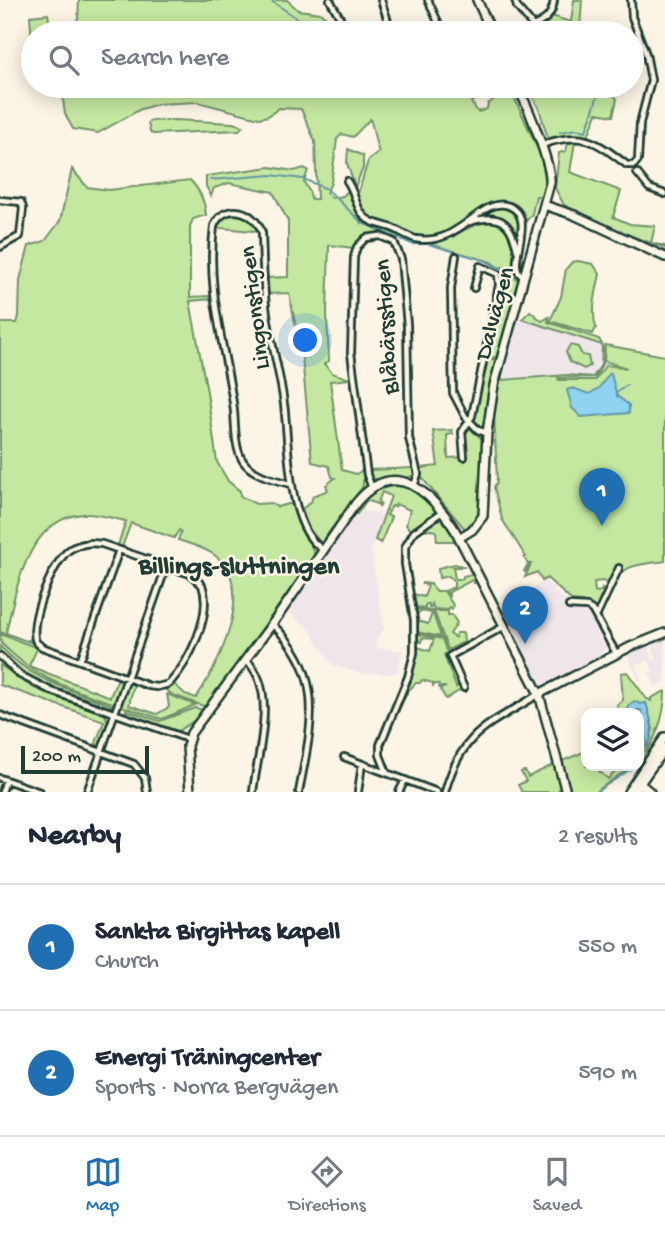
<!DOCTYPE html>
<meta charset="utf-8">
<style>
:root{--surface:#fff;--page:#f6f6f7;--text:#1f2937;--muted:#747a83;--line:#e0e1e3;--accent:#1f6fb2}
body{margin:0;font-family:"Gochi Hand",sans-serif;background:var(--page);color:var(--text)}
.controls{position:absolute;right:21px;bottom:21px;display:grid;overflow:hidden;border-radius:14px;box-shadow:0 4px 18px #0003}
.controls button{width:63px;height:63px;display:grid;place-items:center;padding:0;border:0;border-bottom:2px solid var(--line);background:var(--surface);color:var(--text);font:35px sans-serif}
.scale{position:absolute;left:21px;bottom:18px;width:128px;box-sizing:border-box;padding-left:7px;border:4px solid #1f3d34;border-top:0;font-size:19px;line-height:24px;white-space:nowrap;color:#1f3d34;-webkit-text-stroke:5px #fcf5e5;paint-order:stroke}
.you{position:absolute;left:306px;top:341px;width:24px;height:24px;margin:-18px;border:5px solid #fff;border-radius:50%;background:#1a73e8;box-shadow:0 0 0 10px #1a73e833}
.badge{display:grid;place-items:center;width:46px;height:46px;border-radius:50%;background:var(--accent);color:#fff;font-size:23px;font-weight:700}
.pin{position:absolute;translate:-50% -58px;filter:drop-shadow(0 2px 4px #0008)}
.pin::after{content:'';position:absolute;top:37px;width:24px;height:21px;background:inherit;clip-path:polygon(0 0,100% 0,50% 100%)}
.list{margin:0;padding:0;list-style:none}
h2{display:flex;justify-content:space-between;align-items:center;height:91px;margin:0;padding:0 28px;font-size:30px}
h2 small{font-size:23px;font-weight:400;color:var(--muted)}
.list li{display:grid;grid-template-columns:46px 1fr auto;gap:21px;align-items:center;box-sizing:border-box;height:126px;padding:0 28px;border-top:2px solid var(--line)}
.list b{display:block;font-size:26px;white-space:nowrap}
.list p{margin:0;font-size:23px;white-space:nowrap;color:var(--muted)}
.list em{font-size:23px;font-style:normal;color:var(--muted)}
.icon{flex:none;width:38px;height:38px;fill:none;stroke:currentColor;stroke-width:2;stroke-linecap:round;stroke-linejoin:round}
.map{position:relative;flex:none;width:665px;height:792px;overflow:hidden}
.search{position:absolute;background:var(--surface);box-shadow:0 4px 18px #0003;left:21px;right:21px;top:21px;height:77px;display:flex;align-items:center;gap:18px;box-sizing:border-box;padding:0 24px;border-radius:38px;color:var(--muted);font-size:26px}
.sheet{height:343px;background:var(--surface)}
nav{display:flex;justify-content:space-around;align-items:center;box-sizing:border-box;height:98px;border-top:2px solid var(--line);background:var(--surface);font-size:19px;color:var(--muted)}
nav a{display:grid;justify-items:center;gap:4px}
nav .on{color:var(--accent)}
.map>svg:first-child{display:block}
.built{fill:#efe6ea}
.green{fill:#c5e8a1;stroke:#72926a;stroke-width:2}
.water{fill:#8fd3f0;stroke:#6297a5;stroke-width:2}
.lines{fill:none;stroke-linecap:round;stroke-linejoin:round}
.stream{stroke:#6297a5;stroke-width:2}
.street-casing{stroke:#1f3d34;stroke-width:10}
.secondary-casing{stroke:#1f3d34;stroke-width:12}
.street{stroke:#fcf5e5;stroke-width:4.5}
.secondary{stroke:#fcf5e5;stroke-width:7}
.labels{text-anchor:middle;stroke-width:5;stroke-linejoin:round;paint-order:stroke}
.street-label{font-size:24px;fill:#1f3d34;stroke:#fcf5e5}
.neighbourhood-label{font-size:26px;font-weight:bold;fill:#1f3d34;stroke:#fcf5e5}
</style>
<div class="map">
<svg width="665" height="792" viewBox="0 0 665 792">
<rect width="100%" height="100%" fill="#fcf5e5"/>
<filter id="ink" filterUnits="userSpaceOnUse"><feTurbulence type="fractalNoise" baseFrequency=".0143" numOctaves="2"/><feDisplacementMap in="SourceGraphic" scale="14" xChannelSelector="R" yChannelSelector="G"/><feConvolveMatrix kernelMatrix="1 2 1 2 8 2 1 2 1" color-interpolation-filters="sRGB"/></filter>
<g filter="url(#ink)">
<!-- built -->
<path class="built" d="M523 320 602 345 601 365 593 377 567 375 502 381 516 323Z
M361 510 383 514 371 549 384 628 375 641 378 648 403 651 397 672 389 674 370 673 366 675 332 665 310 630 287 611 334 542Z
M545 581 554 589 553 592 589 616 606 648 591 664 545 685 538 682 533 673 501 609 504 607 502 604Z
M665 638V683L653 687 654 684 649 673 653 671 648 661 636 665 642 680 639 681 628 656 640 650 639 647 644 645 649 647 653 660H656L651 642Z"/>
<!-- green -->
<path class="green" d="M79 0H287L298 10 320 13 339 25 347 33H72L78 18Z
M574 0H582L580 30 603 29 610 24 613 27 608 33H554L547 26H539L552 16 571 22Z
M48 14 51 33H33V56L30 16Z
M61 86H463L474 88 478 98 471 102 478 112 487 109 488 104 499 95 497 86H509L547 169V178L541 197 536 196 532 214 527 220 521 217 512 205C482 193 464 234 431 238 415 240 400 231 385 225 369 219 361 214 357 197L368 161 379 152C374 140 374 129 370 119L353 137 342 134 337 139 331 183 326 193 332 198 343 196 348 191 353 192C361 227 371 221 401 234L395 241 386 235H370L353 248 329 245 327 314 329 361 324 364 332 373 350 379 330 381 342 470 356 474 363 470V486L321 543 309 529 302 509 311 502 313 496 328 490 326 485 335 478 332 477 329 466 312 462 302 357 289 293 267 294 266 278 288 277V221L273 192 229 183 214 188 211 196 206 186V176L270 167 294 171 304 168 308 170 304 182 310 193 311 199H317L315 141 301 109 279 108 268 116 259 118 198 102 158 104 141 109 98 133 73 129 65 114Z
M526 86H611L612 92 617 99 613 116 597 113 588 136H568L548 139 539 108Z
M175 120 233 123 243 126 239 130 153 134 150 132 148 123 150 121Z
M575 142 570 172 621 191 613 217 630 224 655 226 651 243 665 246V248L626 234 564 205 555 188 559 153 566 151 568 143Z
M348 149 363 156V168L355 187 347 163Z
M72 169 87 187 109 190 190 180C200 190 205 202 206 215L193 219 190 226V297L210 296 211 299 190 301 207 392 217 462 228 481 240 491V496L256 504 271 503 277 507 293 503 315 555 206 707 173 695 166 690 174 684 185 694 196 698C219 663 259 586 213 554 203 547 190 544 178 540L181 532 179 530 174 538 131 523 122 547 118 545 126 521C112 518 97 513 83 514 27 519 16 589 6 633L26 641 31 639 32 643 0 632V323H17L19 316 20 280 29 246 45 241 60 221Z
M504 206C525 216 520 230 518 249 513 223 503 212 475 219L490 208Z
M235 213 248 216 259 231C244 231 231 228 216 228L223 218Z
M488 219C514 226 519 243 512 268L498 267 491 262 433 245 431 241 445 239Z
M578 261 593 264 600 274C596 293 591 310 596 328L593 334 550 321 561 297 566 269 572 262Z
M500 273 512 275 519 281 496 358 485 355 502 279Z
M530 311 542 321 549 317 548 322 599 339C608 352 603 366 595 377L558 378 559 380H595L606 365 627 368 604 361 605 345 665 356V561C635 566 630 562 608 585L603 581 594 582 595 592 602 591V589L606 593 597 610 582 602 572 601 547 578 542 581 537 572 525 577 531 564H529L526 573 524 571 528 564 524 558 526 557 502 519 494 487 497 482 494 412 501 373 502 380 567 375 593 377 601 365 602 345 522 319Z
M570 345 578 347 582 355 588 356 590 366 584 369 570 362 566 352Z
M485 356 495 360 483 426 481 427 474 421V413Z
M468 427 482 439 480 510 476 519 465 529 422 478 420 468 438 466 433 431 452 430 453 434 447 435 448 458 466 457 464 432Z
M413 468 414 475C407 479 380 481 371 478L369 470Z
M395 486C414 487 426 496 437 511L411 531 406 525 410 510 396 504 395 507 392 506 387 515 391 517 381 543 375 540 391 496 382 492 378 502 381 504 379 508V505L367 500 357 514H354C365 498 375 488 395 486Z
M439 517H442L456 541H437L436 531 422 529Z
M455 564 465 567H453L455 579H463V576L473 574 477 582 474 583 472 580 449 592V595L445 591 454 587V582L449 576 439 578 438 568Z
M421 583 431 584 436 591H444L453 605 452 609 449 607 448 610 434 609 432 604 431 608H429V604H426L425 608 416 607 413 594 424 597 428 586Z
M416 609 432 611 441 637 417 632V621L428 624 432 613 420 611 417 615Z
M434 611H448V615H452L457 623 450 634 455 638 457 633H463L464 642 448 650Z
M0 634 35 647 37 649 29 666 110 697 118 678 122 684 115 704C67 687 38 681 1 643Z
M417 634 442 639 447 653 444 655 456 687 460 685 462 689 446 699 440 689 446 687H439V684H436L433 686V683L422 680 420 683H416L408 691 397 714 411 681 418 647 430 651 434 639 422 638 421 642H419Z
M0 646C32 681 71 690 114 706L106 707C67 689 31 687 0 652Z
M0 665 34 688 104 713 108 721 100 745 95 746 104 721 0 685Z
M627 672 646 698 651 701V698L665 691C665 720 654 741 639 765V757L648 746 653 729 646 703 628 707 627 713H618L617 705 623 700 621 673Z
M132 683 134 684 129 705 157 714 169 707 167 694 195 705 162 719 121 706 127 686Z
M195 708 204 710 198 718 178 731 125 714 126 710 160 721Z
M584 752 586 754V766H605L599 771 608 779 621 766H632L595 792H571L562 761Z
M555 764 560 786 558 792H522L518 785 526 781 521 772 525 771 528 777Z"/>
<!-- water -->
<path class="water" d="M609 374H611L617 396 629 405V413L581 417 572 408 567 390 573 388 589 394 599 388Z
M635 701 640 704 646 703C650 718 657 733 646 747L645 722 641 710H637L638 713H627L629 705Z"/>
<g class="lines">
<!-- stream -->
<path class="stream" d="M270 0 298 19 309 20
M324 24 337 33
M560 132 576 129 586 131 601 86
M210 180 271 175 303 179 327 189 362 223 412 244H428L484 260 501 269 510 270
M616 393 627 385
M596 792 631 769"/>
<defs>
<path id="street" d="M330 0 343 23 352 33
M381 0 387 18 390 33
M428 0 443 33
M515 0 517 7 533 26
M533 33V26C547 20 552 15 554 0
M542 145C582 130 596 141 627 165H634L638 160 640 123 651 80 646 54 632 17 631 0
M637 173 649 188 665 194
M347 181C355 192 355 205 363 215 370 224 382 224 392 228 400 231 408 237 416 239 460 247 481 195 509 206 540 218 502 267 524 277
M0 200 21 202 23 208 20 236 0 247
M469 222C499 213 511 220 517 250
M456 256 451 288 453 393 465 416 478 430 487 433
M464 457 462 432 472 416 499 285 498 274 480 266 474 288
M291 484C276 480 252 475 243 461 233 446 236 420 233 403 224 343 206 288 214 226 225 201 255 210 262 233 263 260 263 287 267 314 271 344 280 373 284 404 289 440 286 530 324 550
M372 488 367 475 351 353 354 257 357 247 366 238 380 236 394 242 401 259 407 325 409 438 418 474 414 486
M91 543 102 544 190 574 202 585C213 615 189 662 169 684L157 687 149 686 42 647 36 642C28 623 52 563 69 550 76 545 83 544 91 543Z
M569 606 587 607 592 610 616 653
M597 615 619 568
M272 624C327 675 311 727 299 792
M0 656 20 675 51 691 188 739
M246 660C279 690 257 754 253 792
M80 661 119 550
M464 688 450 656 503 627
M0 715 134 764 145 778 147 792
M344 757 437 792
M387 773 380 755V745L408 677 414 653V620L405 564V547L414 532 442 512
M0 778 40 792
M2 792 6 780
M87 792 166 567
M358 792 362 764
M399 792 405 780
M445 792C462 730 490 725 539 694"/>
<path id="secondary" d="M477 0 492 33
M544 205 574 215 665 257
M459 538 472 530 483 516 487 433 494 385 550 183C552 167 526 99 517 88
M539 694 630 647 665 633
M641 779 642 785 650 792
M190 792 187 746 191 733 278 616 356 503C395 456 431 492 455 530L539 694 566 792
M628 792 665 737
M634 792 665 748"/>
</defs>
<!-- street casing -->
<use href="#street" class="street-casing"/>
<!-- secondary casing -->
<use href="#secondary" class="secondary-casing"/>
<!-- street -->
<use href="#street" class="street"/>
<!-- secondary -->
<use href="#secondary" class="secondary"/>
</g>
</g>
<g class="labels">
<!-- street labels -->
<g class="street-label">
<text transform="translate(253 308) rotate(-97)" y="8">Lingonstigen</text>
<text transform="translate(493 313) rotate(-75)" y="8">Dalvägen</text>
<text transform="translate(385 327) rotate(-94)" y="8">Blåbärsstigen</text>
</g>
<!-- neighbourhood labels -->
<g class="neighbourhood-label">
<text x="239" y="573">Billings-sluttningen</text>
</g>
</g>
</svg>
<div class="controls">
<button><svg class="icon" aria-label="layers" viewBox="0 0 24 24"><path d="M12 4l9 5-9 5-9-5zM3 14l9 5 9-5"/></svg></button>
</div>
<div class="scale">200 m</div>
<div class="you"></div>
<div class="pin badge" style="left:602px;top:526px">1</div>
<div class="pin badge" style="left:525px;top:644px">2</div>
<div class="search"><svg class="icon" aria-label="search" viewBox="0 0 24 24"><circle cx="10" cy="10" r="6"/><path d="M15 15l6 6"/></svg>Search here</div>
</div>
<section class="sheet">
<h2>Nearby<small>2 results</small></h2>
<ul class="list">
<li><span class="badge">1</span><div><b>Sankta Birgittas kapell</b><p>Church</p></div><em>550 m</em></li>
<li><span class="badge">2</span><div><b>Energi Träningcenter</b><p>Sports · Norra Bergvägen</p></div><em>590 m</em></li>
</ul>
</section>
<nav>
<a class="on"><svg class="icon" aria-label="map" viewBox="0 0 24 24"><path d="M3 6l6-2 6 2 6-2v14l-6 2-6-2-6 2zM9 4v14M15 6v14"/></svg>Map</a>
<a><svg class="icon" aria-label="directions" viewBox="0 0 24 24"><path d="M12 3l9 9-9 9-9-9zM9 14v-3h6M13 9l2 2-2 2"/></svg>Directions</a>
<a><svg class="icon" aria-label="saved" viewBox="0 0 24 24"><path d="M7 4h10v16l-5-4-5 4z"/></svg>Saved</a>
</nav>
